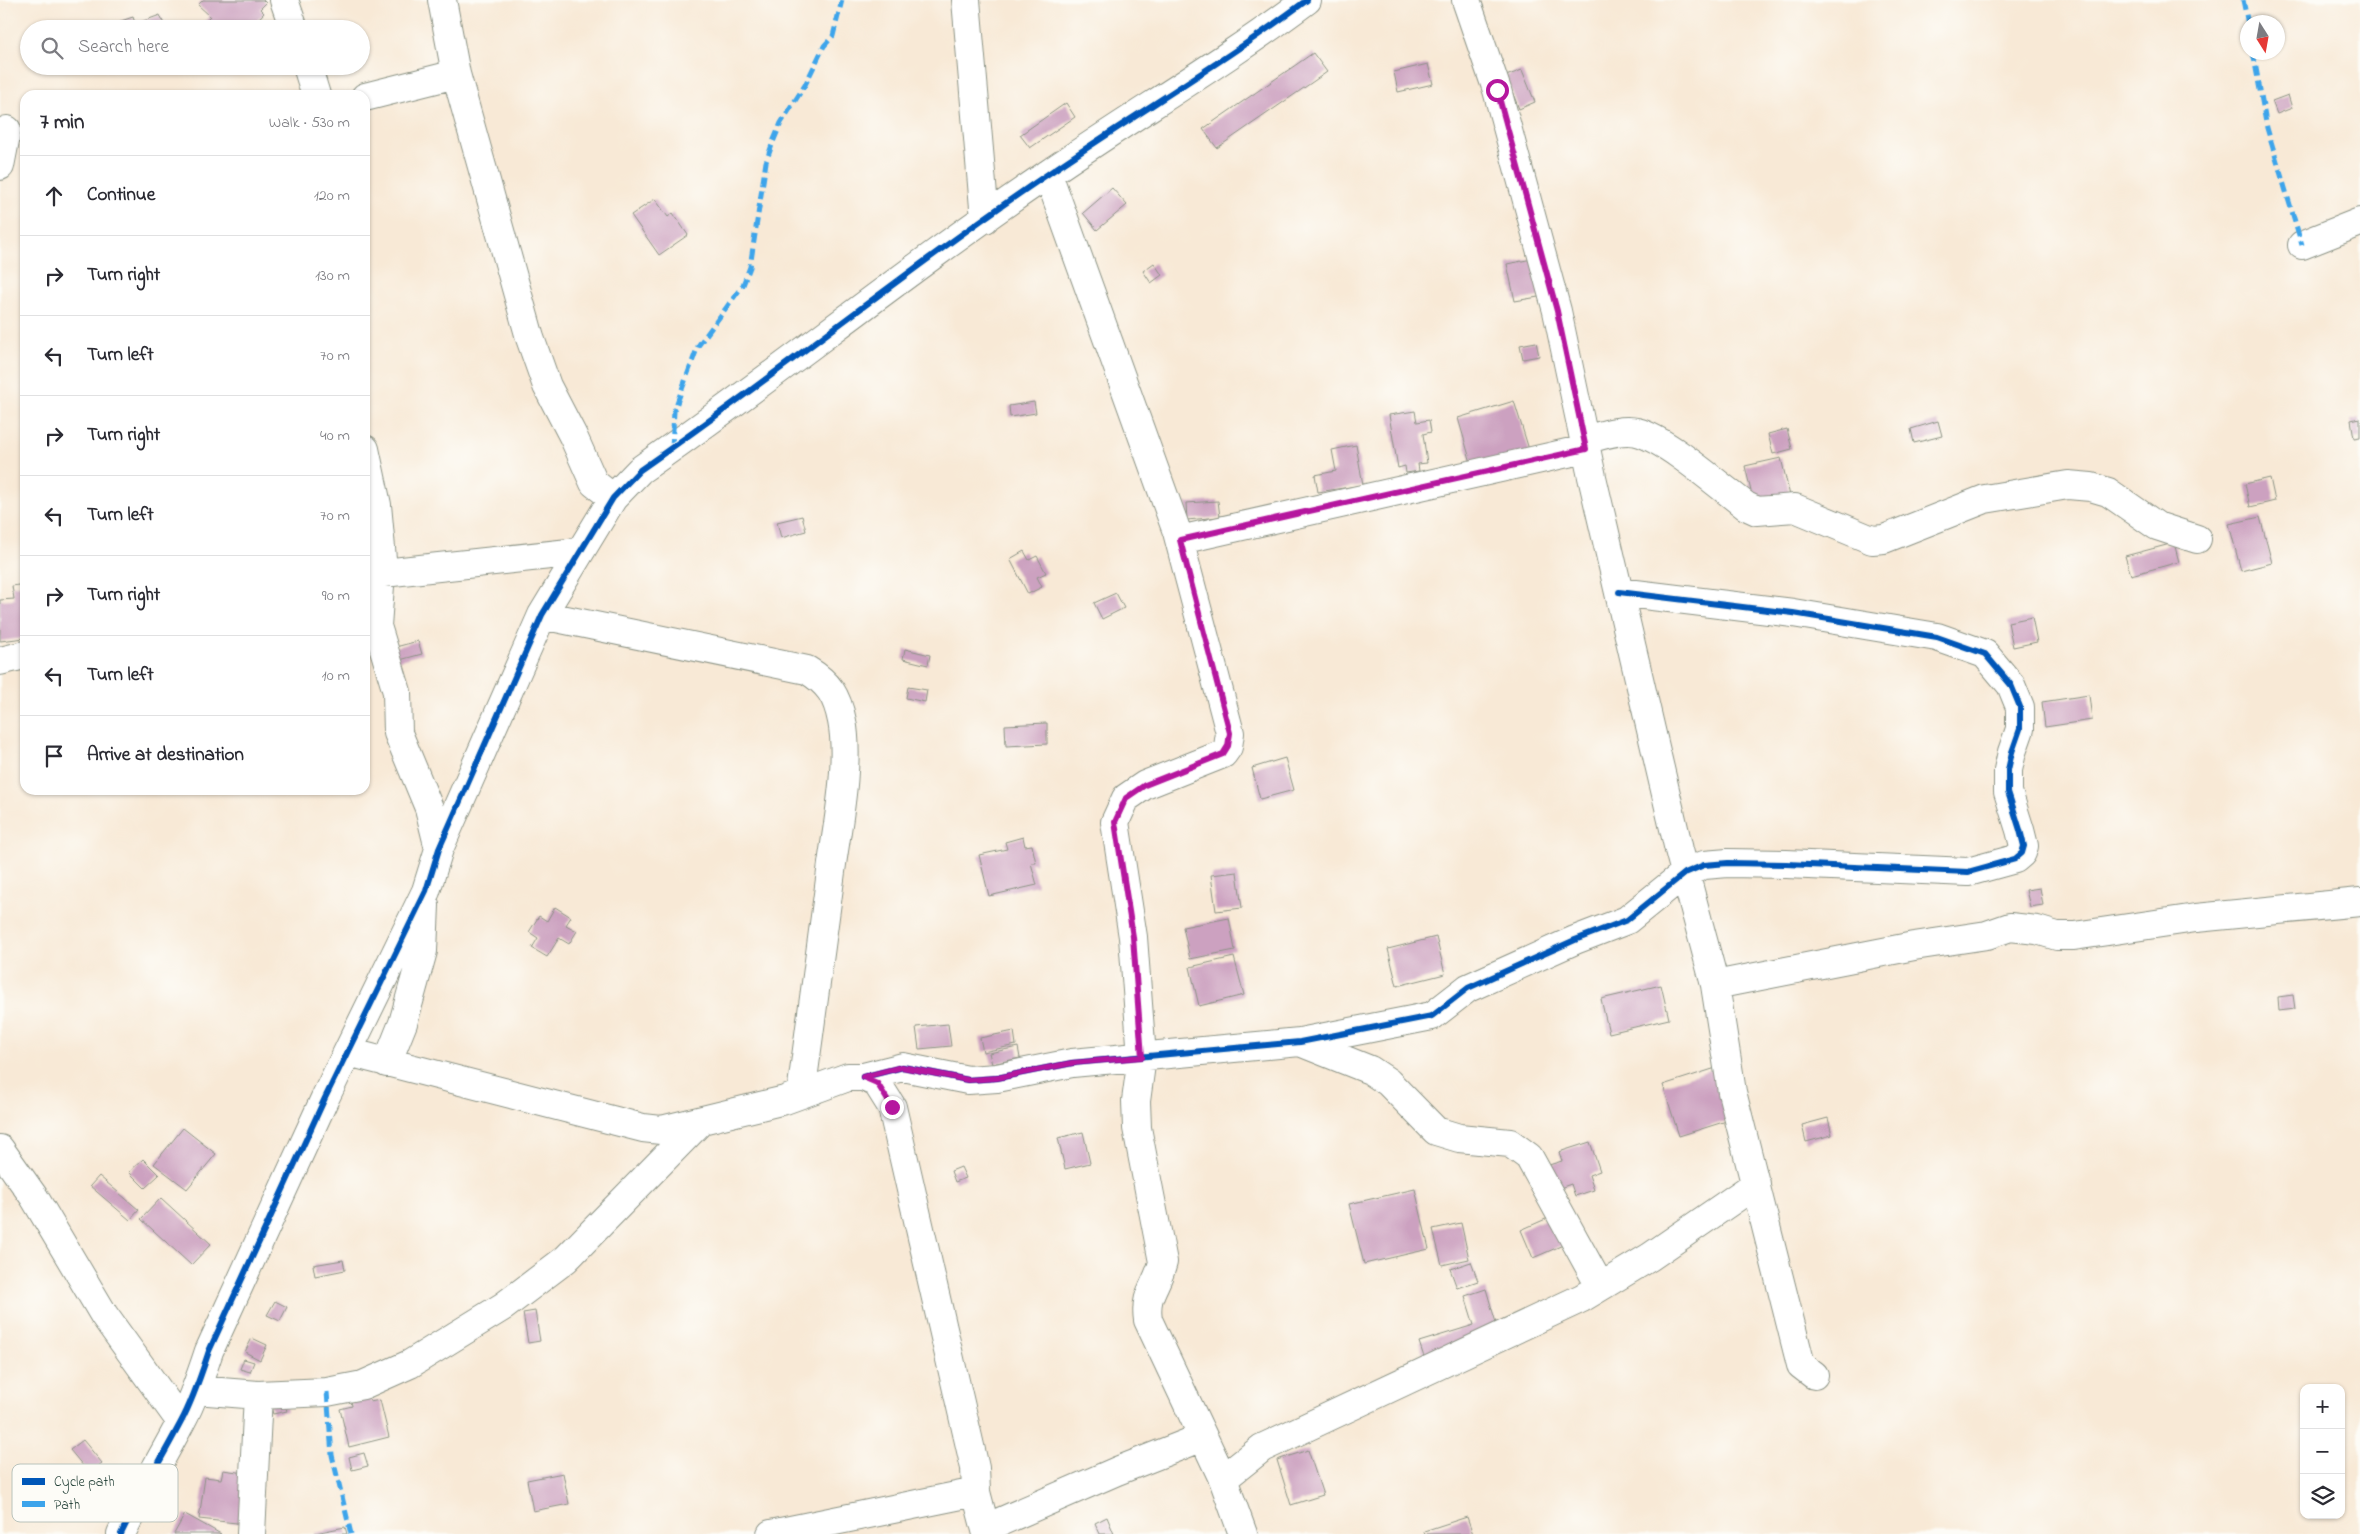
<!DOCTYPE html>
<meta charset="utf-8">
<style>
:root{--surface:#fff;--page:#f2f2f3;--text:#2b2b33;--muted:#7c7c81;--line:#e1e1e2}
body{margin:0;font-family:"Indie Flower",sans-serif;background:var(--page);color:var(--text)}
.controls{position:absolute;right:15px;bottom:15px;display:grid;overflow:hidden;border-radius:10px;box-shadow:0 1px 4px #0004}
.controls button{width:45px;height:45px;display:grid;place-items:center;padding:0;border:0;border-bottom:1px solid var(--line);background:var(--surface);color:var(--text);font:25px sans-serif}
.compass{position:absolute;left:2240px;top:15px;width:45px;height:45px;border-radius:50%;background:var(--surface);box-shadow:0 1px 4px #0004;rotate:169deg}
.stop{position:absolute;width:15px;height:15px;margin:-11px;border:4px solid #b5179e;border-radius:50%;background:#fff}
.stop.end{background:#b5179e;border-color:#fff;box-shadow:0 1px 5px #0008}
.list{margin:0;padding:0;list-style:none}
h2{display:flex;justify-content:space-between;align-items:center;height:65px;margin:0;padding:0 20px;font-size:21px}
h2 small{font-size:16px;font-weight:400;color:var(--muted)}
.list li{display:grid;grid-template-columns:32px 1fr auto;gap:15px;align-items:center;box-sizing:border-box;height:80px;padding:0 20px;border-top:1px solid var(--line)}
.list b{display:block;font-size:19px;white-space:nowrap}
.list em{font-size:16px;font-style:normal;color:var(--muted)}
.icon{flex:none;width:28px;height:28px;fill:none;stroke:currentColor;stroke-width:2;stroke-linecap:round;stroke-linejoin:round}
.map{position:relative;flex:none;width:2360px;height:1534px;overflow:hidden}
.search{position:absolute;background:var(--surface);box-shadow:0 1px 4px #0004;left:20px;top:20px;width:350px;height:55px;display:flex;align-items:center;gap:12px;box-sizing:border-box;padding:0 18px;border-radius:28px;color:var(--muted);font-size:19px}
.panel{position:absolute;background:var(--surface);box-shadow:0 1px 4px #0004;left:20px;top:90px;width:350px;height:705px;border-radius:15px}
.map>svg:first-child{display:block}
.building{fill:#cca1c0}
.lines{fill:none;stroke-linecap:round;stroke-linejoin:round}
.minor-casing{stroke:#8c9385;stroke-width:30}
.minor{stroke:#fff;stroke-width:28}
.quiet{stroke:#3da4eb;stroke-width:5;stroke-dasharray:10 5;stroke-linecap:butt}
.cycleway-casing{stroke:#fdfcf7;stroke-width:9}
.cycleway{stroke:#0057b8;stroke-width:6}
.route{stroke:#b5179e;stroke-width:6}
.key{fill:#fdfcf7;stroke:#bac3bc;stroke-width:1}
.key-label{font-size:14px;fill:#1f3d34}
</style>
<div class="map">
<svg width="2360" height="1534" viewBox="0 0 2360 1534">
<rect width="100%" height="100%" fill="#fdfcf7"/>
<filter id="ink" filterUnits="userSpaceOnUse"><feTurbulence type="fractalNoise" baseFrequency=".02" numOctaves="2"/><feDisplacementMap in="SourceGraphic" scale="10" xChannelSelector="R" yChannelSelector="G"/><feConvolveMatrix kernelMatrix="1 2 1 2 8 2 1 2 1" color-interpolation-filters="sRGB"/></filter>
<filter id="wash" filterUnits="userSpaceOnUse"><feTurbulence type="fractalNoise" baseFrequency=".0096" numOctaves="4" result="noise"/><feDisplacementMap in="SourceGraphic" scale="20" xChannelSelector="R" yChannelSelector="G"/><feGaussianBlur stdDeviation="1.12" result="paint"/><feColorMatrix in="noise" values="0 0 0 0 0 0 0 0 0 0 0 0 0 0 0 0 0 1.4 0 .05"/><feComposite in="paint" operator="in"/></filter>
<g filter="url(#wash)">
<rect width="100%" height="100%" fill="#f8e9d6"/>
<g id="blocks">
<!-- building -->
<path class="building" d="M203 0H263L266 3 260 9 264 13 249 29H204L200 26 210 16 198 5Z
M160 15 166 29H143L141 22Z
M133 17 137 29H123L121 21Z
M1313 53 1327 72 1217 148 1203 129Z
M1428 64 1433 84 1398 92 1394 72Z
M1522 70 1535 102 1519 109 1506 76Z
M2288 95 2292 108 2277 114 2272 101Z
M1066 103 1075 117 1030 148 1020 135Z
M1112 188 1127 205 1097 230 1083 213Z
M655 199 668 217 673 213 688 235 659 255 631 215Z
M1537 258 1544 296 1515 301 1507 264Z
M1154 263 1162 275 1151 283 1143 271Z
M1536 342 1539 356 1523 359 1520 345Z
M1514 401 1531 456 1474 473 1458 418Z
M1034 402 1036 413 1010 417 1009 406Z
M1415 411 1417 422 1429 420 1431 432 1423 434 1427 463 1418 464 1419 471 1406 473 1405 466 1398 468 1389 415Z
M2360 418V437L2354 438 2351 420Z
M1938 421 1942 436 1914 443 1911 429Z
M1787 429 1792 449 1773 454 1768 434Z
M1356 445 1363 485 1318 492 1315 475 1336 471 1332 450Z
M1781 458 1791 500 1755 508 1745 466Z
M2270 478 2275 501 2250 507 2245 484Z
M1218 501 1220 517 1187 520 1186 503Z
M802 516 806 531 781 538 777 522Z
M2260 517 2272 563 2241 571 2229 524Z
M2174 543 2179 562 2131 575 2125 556Z
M1024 551 1029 560 1037 556 1046 573 1037 577 1042 587 1028 594 1010 559Z
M25 584V638L0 641V600L14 599 12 586Z
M1116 593 1124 608 1102 619 1094 603Z
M2032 617 2037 642 2013 647 2008 622Z
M418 641 422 654 396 661 392 648Z
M905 649 930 655 928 665 903 659Z
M908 687 927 690 925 702 906 698Z
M2089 695 2092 720 2045 727 2042 702Z
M1047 723V744L1006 746 1005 725Z
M1285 758 1294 790 1260 799 1252 768Z
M1023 837 1025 846 1032 845 1036 863H1031L1037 885 989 896 979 855 1007 849 1005 842Z
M1237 872 1242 908 1216 911 1211 875Z
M2040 888 2043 905 2030 907 2026 890Z
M555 907 571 917 566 925 577 931 569 944 559 938 547 957 532 948 538 938 529 932 539 916 547 921Z
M1229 918 1235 950 1190 959 1183 927Z
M1436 937 1445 974 1397 986 1388 949Z
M1234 957 1244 995 1199 1006 1190 967Z
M1661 985 1669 1019 1609 1033 1601 999Z
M2293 995 2295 1009 2279 1011 2278 997Z
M948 1024 951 1046 919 1049 916 1027Z
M1014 1031 1016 1045 983 1052 980 1038Z
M1018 1047 1020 1058 992 1064 989 1053Z
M1719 1067 1736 1118 1679 1136 1663 1085Z
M1828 1118 1832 1135 1806 1142 1802 1125Z
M183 1128 216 1154 187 1189 154 1164Z
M1083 1132 1090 1163 1065 1169 1058 1138Z
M1590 1142 1600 1171 1589 1175 1594 1190 1575 1196 1571 1184 1557 1189 1549 1165 1562 1161 1559 1152Z
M143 1159 159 1175 145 1188 129 1172Z
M961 1167 966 1178 955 1182 951 1171Z
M99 1176 139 1210 130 1220 90 1186Z
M1415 1189 1429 1249 1364 1264 1349 1204Z
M161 1198 211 1244 191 1265 141 1219Z
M1557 1214 1570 1242 1533 1258 1521 1230Z
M1461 1223 1469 1259 1442 1265 1433 1229Z
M343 1260 345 1270 315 1276 313 1265Z
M1471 1262 1478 1281 1457 1288 1450 1269Z
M1486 1289 1499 1333 1424 1357 1419 1342 1474 1325 1465 1296Z
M275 1301 287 1307 280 1321 267 1315Z
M535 1311 540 1341 528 1343 523 1313Z
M252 1338 267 1345 260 1360 245 1352Z
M244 1359 254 1362 250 1372 240 1369Z
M369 1395 370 1402 380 1400 389 1437 349 1447 340 1409 352 1406 351 1400Z
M283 1400 287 1411 273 1414 270 1403Z
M83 1440 102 1463 89 1473 70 1450Z
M1308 1450 1323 1495 1291 1505 1277 1460Z
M364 1453 368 1466 352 1470 349 1457Z
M223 1470 252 1474 246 1524 199 1519 205 1477 221 1479Z
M563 1473 569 1504 533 1511 527 1480Z
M185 1514 221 1534H174Z
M1107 1517 1114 1534H1100L1095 1523Z
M1467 1517 1473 1534H1425L1424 1531Z
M345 1527 347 1534H315V1533Z"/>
</g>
</g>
<g filter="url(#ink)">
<use href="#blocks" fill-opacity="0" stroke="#8c9385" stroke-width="1"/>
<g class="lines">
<defs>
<path id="minor" d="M284 0 294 29
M442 0 456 74 530 338 547 386 573 436 594 483 613 498
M966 0 985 219
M1466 0 1497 90 1557 311 1592 477 1679 850 1715 985 1732 1092 1801 1365 1814 1375
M307 66 316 95
M365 97 456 74
M0 166 7 130
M1048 174 1177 532 1230 733 1228 747 1223 754 1145 785 1126 798 1115 822 1133 937 1142 1057 1136 1101 1137 1128 1163 1262C1157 1287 1144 1293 1148 1320L1223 1479 1243 1534
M2302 245 2360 222
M1584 440C1600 436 1621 428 1637 432 1666 439 1721 487 1746 506L1757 511 1795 508 1872 540 1884 539 1985 499 2068 485 2091 487 2108 492 2157 526 2197 539
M365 449 377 505 382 559 377 626 397 692 398 733 429 808 439 849
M1180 540 1585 449
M365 575 578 552
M542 615 807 670C829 683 837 696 842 721 850 762 838 822 832 864 822 941 811 1018 801 1094
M0 661 25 655
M1715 985 1914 946 1987 935 2010 927 2037 930 2057 936H2074L2196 918 2360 902
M1300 1042 1370 1070 1388 1082 1436 1131 1459 1138 1510 1143 1529 1157 1600 1286
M348 1052 643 1128 661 1130 785 1100 848 1077H863L877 1083 892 1107 975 1468 976 1492 987 1534
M387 1063 403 1023 423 951 425 905
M863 1077 903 1067 968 1080 997 1078 1072 1063 1300 1042 1432 1016 1468 988 1575 940 1627 920 1685 873 1704 865 1728 863 1786 864 1968 872 2015 859 2022 853 2024 846 2020 830 2008 792V770L2012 752 2020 729V707L2011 685 1985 654 1937 637 1793 613 1619 592
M0 1149 34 1197 104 1315 181 1422
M196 1390 258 1395 327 1392 363 1385 410 1364 504 1306 566 1259 701 1121
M1223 1479 1262 1448 1582 1298 1650 1257 1756 1184
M986 1528 1117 1471 1203 1437
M121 1534C139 1496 161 1460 181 1422 193 1400 201 1375 209 1351L325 1098 426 891 439 849 542 615 613 498 640 470C778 374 909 268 1048 174 1134 115 1224 62 1307 0
M251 1534 258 1395
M771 1534 976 1492"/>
</defs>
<!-- minor casing -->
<use href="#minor" class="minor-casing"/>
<!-- minor -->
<use href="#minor" class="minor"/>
<!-- quiet -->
<path class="quiet" d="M2243 0 2248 24
M2253 52 2267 128 2302 245
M672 448 674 411 698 346 743 285 750 267 766 162 773 142 781 123 805 85 824 46 833 36 842 0
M327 1392 332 1455 351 1534"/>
<defs>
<path id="cycleway" d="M863 1077 903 1067 968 1080 997 1078 1072 1063 1300 1042 1432 1016 1468 988 1575 940 1627 920 1685 873 1704 865 1728 863 1786 864 1968 872 2015 859 2022 853 2024 846 2020 830 2008 792V770L2012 752 2020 729V707L2011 685 1985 654 1937 637 1793 613 1619 592
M121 1534C139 1496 161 1460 181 1422 193 1400 201 1375 209 1351L325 1098 426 891 439 849 542 615 613 498 640 470C778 374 909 268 1048 174 1134 115 1224 62 1307 0"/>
</defs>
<!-- cycleway casing -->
<use href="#cycleway" class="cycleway-casing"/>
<!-- cycleway -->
<use href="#cycleway" class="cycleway"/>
</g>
</g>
<g class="lines" filter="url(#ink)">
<!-- route -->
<path class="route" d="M892 1107 877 1083 863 1077 902 1067 968 1080 997 1078 1072 1063 1142 1057 1133 937 1115 822 1126 798 1145 785 1223 754 1228 746 1230 733 1180 540 1586 449 1557 311 1497 90"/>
</g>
<!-- legend -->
<rect x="12" y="1464" width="166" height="58" rx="8" class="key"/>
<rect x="22" y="1478" width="23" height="7" fill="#0057b8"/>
<rect x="22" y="1501" width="23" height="6" fill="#3da4eb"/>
<g class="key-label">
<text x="54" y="1486">Cycle path</text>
<text x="54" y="1509">Path</text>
</g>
</svg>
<div class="controls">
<button>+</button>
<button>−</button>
<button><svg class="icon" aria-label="layers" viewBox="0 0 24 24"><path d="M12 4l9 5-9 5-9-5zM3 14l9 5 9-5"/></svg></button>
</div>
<svg class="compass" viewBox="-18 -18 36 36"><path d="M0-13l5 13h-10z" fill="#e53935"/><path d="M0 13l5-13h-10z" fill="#7c7c81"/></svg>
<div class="stop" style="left:1497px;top:90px"></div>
<div class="stop end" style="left:892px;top:1107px"></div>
<div class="search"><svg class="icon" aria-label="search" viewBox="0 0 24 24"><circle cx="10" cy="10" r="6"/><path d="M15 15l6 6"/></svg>Search here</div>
<section class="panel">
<h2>7 min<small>Walk · 530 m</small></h2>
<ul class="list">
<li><svg class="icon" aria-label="ahead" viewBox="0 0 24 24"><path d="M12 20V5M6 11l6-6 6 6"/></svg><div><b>Continue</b></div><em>120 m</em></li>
<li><svg class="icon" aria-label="right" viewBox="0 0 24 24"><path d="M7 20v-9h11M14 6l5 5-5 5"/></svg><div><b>Turn right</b></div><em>130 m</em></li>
<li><svg class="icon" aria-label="left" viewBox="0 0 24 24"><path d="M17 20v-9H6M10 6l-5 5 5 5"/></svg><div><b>Turn left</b></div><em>70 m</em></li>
<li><svg class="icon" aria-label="right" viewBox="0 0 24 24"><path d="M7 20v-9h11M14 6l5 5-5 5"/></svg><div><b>Turn right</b></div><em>40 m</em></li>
<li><svg class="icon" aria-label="left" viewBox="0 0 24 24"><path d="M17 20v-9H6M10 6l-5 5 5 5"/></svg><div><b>Turn left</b></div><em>70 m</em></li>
<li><svg class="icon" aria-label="right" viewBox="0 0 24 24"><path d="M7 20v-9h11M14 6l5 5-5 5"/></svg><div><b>Turn right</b></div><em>90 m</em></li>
<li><svg class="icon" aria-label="left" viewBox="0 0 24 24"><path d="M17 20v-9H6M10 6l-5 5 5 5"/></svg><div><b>Turn left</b></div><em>10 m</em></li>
<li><svg class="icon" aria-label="arrive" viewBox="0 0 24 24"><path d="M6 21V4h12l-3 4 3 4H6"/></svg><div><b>Arrive at destination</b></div></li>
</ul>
</section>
</div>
